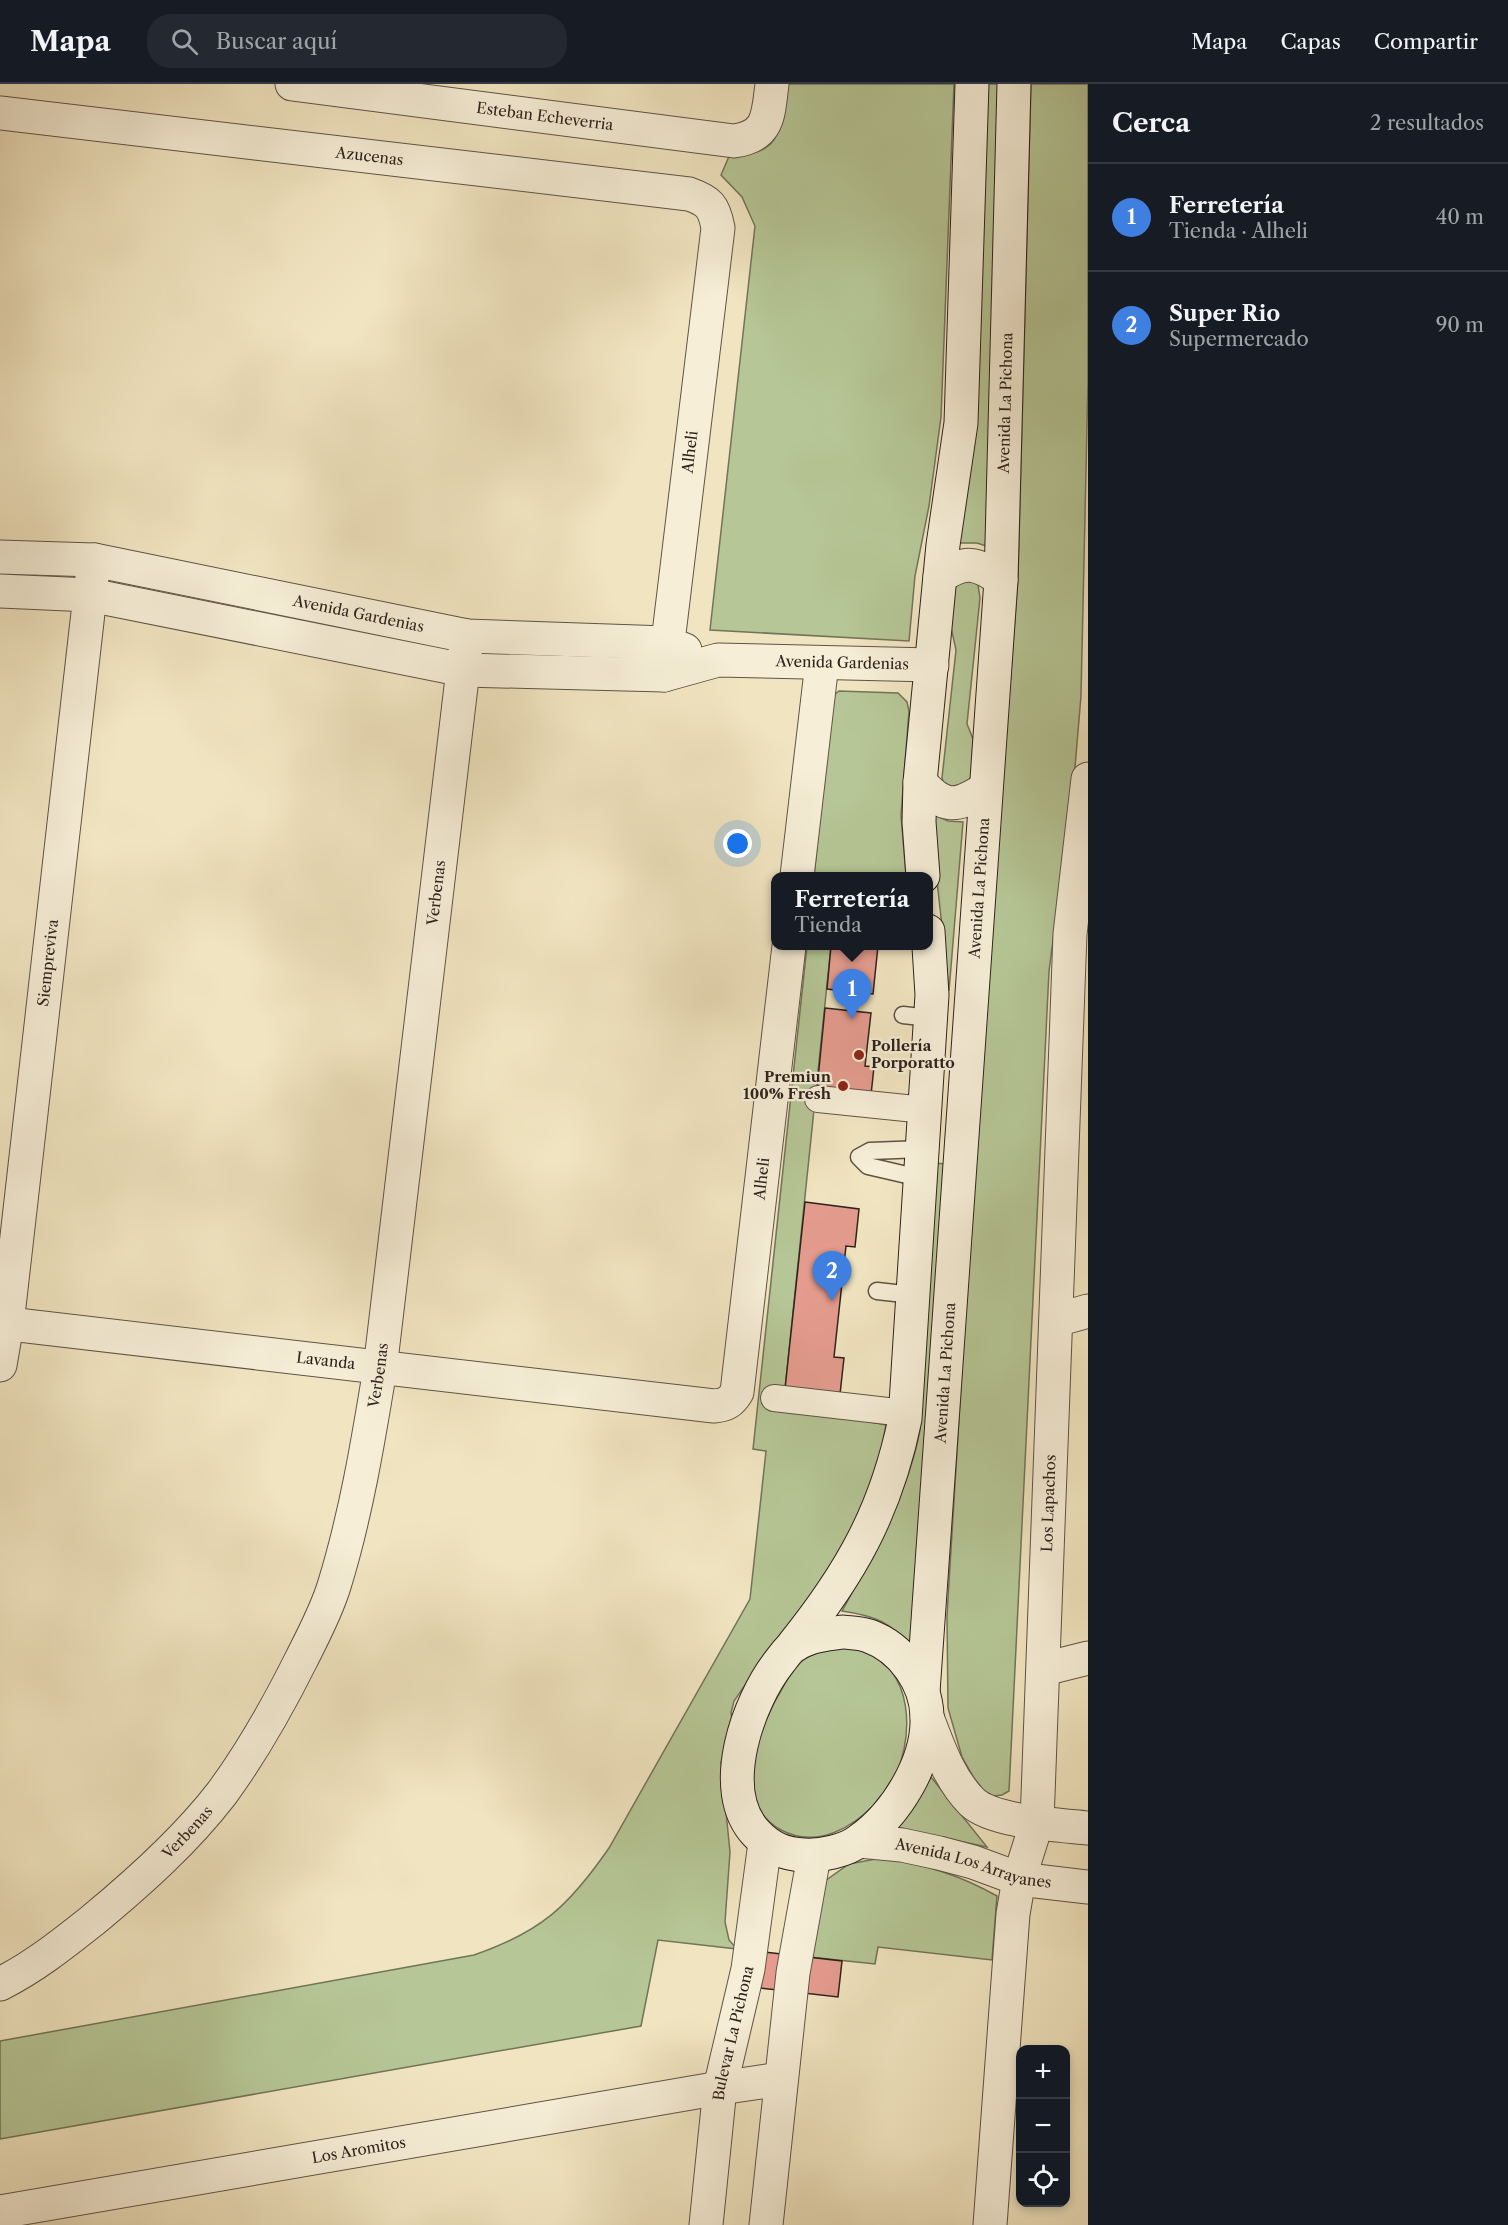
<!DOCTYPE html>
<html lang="es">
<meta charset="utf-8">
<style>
:root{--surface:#171b24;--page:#242831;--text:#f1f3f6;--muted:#9ea1a6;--line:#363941;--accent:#b45309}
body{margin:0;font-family:"Libre Caslon Text",serif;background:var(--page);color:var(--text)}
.controls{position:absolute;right:18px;bottom:18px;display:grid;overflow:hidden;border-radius:12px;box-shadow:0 3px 9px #0003}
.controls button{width:54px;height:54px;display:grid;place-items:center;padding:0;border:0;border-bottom:2px solid var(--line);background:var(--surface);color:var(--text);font:30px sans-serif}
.you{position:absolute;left:738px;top:760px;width:21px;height:21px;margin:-15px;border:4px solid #fff;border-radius:50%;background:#1a73e8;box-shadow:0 0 0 9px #1a73e833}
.badge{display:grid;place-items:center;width:39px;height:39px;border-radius:50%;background:var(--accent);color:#fff;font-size:20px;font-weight:700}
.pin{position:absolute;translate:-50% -50px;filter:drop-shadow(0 2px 3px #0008)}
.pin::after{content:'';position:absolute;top:32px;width:21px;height:18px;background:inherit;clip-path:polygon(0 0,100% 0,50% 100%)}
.popup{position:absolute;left:771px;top:788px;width:162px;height:78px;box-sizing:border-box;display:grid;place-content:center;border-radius:12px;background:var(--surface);filter:drop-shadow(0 2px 4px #0005);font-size:20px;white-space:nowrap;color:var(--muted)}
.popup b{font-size:22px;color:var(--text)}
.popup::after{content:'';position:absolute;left:50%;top:100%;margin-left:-12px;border:12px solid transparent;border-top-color:var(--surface)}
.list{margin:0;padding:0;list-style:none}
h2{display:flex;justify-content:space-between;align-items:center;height:78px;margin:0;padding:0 24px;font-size:26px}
h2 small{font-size:20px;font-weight:400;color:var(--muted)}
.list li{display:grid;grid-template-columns:39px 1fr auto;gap:18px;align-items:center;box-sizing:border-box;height:108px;padding:0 24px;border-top:2px solid var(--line)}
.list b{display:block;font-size:22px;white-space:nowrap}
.list p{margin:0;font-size:20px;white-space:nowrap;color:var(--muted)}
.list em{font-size:20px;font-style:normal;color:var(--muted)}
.icon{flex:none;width:33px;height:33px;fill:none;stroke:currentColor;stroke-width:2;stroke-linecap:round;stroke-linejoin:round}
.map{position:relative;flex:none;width:1088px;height:2141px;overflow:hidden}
header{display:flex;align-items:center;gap:36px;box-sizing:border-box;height:84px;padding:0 30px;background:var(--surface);border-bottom:2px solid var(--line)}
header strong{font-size:28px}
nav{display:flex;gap:33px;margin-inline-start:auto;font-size:21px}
.search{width:420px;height:54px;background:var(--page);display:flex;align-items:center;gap:15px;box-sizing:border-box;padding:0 21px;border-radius:24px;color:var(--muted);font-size:22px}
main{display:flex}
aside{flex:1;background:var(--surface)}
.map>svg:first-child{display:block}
.green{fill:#b6c696;stroke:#72745a;stroke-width:1.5}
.building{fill:#e59c8f;stroke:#2e221d;stroke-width:1.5}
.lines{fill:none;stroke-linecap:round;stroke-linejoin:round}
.service-casing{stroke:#5f5346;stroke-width:19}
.pedestrian-casing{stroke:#5f5346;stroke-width:28}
.minor-casing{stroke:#5f5346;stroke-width:35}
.secondary-casing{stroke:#2e221d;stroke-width:35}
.service{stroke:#f6eed7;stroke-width:16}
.pedestrian{stroke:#f6eed7;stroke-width:26}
.minor{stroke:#f6eed7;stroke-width:33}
.secondary{stroke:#f6eed7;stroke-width:33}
.poi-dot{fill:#8f2418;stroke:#f6eed7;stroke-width:2}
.labels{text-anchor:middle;stroke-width:4.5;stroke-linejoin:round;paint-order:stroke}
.street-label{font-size:15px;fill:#2e221d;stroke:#f6eed7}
.poi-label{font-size:15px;font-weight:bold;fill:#2e221d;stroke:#f6eed7;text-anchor:start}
</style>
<header>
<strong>Mapa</strong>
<div class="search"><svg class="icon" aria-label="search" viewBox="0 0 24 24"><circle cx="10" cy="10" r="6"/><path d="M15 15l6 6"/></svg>Buscar aquí</div>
<nav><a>Mapa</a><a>Capas</a><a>Compartir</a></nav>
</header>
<main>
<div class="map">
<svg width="1088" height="2141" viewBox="0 0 1088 2141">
<rect width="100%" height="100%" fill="#f1e5c1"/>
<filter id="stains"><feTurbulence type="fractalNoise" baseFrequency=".00333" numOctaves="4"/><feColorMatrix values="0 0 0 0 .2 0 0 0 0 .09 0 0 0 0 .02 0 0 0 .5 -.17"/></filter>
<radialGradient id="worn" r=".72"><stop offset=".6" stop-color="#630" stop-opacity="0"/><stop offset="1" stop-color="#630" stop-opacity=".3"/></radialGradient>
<!-- green -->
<path class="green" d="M785 0H954L941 333 929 422 915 492 909 557 710 546 755 142 742 113 721 91 730 70C784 74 780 42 785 0Z
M985 0H1000L989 463 977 459H958Z
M1031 0H1088V296L1081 612 1073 707 1049 887 1009 1707 1002 1711 993 1712 984 1707 974 1694 962 1673 948 1624 947 1531 976 1057 1018 494Z
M973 497 978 501 980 514 967 640 973 655 971 699 963 707 944 700 942 694 956 566 951 543 954 499Z
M839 607 898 609 907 618 909 627 901 731 906 792H814L833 612Z
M937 732 948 737 963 738 949 907 937 797 935 733Z
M807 862H831L785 1305 845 1333 886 1341 880 1374 859 1431 815 1509 772 1562 734 1617 731 1629 734 1645 726 1671 721 1678 730 1768 725 1838 729 1856 737 1865 658 1856 641 1942 0 2055V1957L474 1871C541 1848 569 1822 609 1764L750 1515 766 1367 753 1365Z
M937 1079 944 1080 913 1563C889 1538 876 1532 842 1527 873 1470 908 1410 920 1346Z
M835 1563C845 1564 858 1563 866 1567 914 1590 913 1649 896 1691 892 1701 885 1709 878 1717 853 1744 817 1765 781 1746 729 1718 760 1640 783 1603 788 1594 794 1584 802 1577 812 1569 823 1567 835 1563Z
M931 1693 987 1763 897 1744 914 1723Z
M886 1773C929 1783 958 1790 997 1812L992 1876 878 1863 875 1880 810 1873 825 1797 849 1780Z"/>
<!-- building -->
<path class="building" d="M831 862H878L873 910 827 905Z
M825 924 871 929 865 982 874 983 871 1011 817 1005Z
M805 1118 859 1125 855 1163 846 1162 834 1273 844 1274 840 1310 785 1305Z
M737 1865 842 1877 838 1913 733 1901Z"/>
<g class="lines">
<defs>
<path id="service" d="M903 931 930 934
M920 1094 868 1082 859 1073 870 1067 922 1065
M877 1207 913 1211"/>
<path id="pedestrian" d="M818 1015 925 1026
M774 1314 905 1329"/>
<g id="minor">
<path id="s1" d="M292 0 734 57C770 52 768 30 772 0"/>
<path id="s2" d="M0 29 689 110C709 117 714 122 718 144L664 591"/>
<path id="s3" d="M0 473 94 476 467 552 666 559 685 566"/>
<path d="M940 493C964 476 977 478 1001 496"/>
<path id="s4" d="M0 507 90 511 464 586 664 591 718 576 932 581"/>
<path d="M920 698C944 725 956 724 985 705"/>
<path d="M797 792 822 579"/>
<path d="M1056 1236 1088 1227"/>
<path id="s5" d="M0 1239 714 1322C726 1321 731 1318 737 1308L789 862"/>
<path id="s6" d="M0 1281 7 1240 94 476"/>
<path d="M1044 1585 1088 1574"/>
<path d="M927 1633C938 1662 949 1695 972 1718 993 1738 1059 1741 1088 1744"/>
<path id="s7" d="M859 1757 902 1761 939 1769 973 1778 1019 1795 1088 1803"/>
<path id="s8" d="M0 1900C34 1883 64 1859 93 1836 139 1798 186 1756 222 1709 252 1668 278 1622 301 1576 313 1552 326 1528 334 1502 356 1431 368 1358 380 1285L467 552"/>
<path id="s9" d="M0 2128 720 2004 781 1995"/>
<path id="s10" d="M706 2141 720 2004 748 1885 765 1759"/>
<path d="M766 2141 793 1889 814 1772"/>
<path id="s11" d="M990 2141 1013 1830 1019 1795 1037 1738 1070 850 1088 695"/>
</g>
<g id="secondary">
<path d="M923 792 919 738 920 698 943 461 961 339 972 0"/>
<path d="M843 1548C851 1549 861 1549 869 1552 902 1564 926 1598 927 1632 929 1678 896 1730 860 1756 846 1767 821 1772 804 1771 784 1770 770 1764 756 1749 716 1706 748 1617 780 1577 784 1572 789 1564 795 1561 809 1552 827 1550 843 1548Z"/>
<path d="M793 1561C851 1489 886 1427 905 1335L932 911 928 847"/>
<path id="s12" d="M923 1608 1001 496 1014 0"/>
</g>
</defs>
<!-- service casing -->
<use href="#service" class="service-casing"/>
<!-- pedestrian casing -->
<use href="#pedestrian" class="pedestrian-casing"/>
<!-- minor casing -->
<use href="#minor" class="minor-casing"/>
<!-- secondary casing -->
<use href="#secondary" class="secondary-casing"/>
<!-- service -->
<use href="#service" class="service"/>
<!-- pedestrian -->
<use href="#pedestrian" class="pedestrian"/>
<!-- minor -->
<use href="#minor" class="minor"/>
<!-- secondary -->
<use href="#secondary" class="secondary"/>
</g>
<!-- markers -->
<g class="poi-dot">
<circle cx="859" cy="971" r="6"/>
<circle cx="843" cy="1002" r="6"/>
</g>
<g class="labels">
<!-- street labels -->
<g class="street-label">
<text dy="5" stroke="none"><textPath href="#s1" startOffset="255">Esteban Echeverria</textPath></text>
<text dy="5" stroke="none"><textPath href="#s2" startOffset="372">Azucenas</textPath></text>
<text dy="5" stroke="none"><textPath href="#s12" startOffset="1292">Avenida La Pichona</textPath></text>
<text transform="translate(690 368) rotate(-83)" y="5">Alheli</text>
<text dy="5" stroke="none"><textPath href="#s3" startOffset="364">Avenida Gardenias</textPath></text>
<text dy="5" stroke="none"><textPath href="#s4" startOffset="852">Avenida Gardenias</textPath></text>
<text dy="5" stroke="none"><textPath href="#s12" startOffset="806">Avenida La Pichona</textPath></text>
<text dy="5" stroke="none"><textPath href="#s8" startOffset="1232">Verbenas</textPath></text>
<text dy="5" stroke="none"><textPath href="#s6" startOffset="405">Siempreviva</textPath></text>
<text dy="5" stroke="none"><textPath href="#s5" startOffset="962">Alheli</textPath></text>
<text dy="5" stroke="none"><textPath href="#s5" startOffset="328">Lavanda</textPath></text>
<text dy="5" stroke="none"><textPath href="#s12" startOffset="320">Avenida La Pichona</textPath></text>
<text dy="5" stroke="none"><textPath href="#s8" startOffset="746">Verbenas</textPath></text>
<text dy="5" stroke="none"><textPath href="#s11" startOffset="726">Los Lapachos</textPath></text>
<text dy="5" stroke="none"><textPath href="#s8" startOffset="242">Verbenas</textPath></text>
<text dy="5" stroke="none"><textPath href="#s7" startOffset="117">Avenida Los Arrayanes</textPath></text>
<text dy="5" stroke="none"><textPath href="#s10" startOffset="194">Bulevar La Pichona</textPath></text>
<text dy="5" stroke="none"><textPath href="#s9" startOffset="364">Los Aromitos</textPath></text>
</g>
<!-- poi labels -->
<g class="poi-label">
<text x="871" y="967">Pollería<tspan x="871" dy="17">Porporatto</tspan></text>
<text x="831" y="998" text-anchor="end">Premiun<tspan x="831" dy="17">100% Fresh</tspan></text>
</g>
</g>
<rect width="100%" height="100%" filter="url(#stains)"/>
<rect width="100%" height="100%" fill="url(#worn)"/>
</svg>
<div class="controls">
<button>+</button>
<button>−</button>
<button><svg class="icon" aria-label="locate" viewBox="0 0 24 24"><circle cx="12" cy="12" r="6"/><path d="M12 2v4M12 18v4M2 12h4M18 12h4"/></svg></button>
</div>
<div class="you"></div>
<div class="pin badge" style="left:852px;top:935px;background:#3f7fe0">1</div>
<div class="popup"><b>Ferretería</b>Tienda</div>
<div class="pin badge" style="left:832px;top:1217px;background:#3f7fe0">2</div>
</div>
<aside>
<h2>Cerca<small>2 resultados</small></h2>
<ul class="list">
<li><span class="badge" style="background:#3f7fe0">1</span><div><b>Ferretería</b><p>Tienda · Alheli</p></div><em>40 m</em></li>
<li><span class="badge" style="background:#3f7fe0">2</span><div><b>Super Rio</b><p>Supermercado</p></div><em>90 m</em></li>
</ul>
</aside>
</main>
